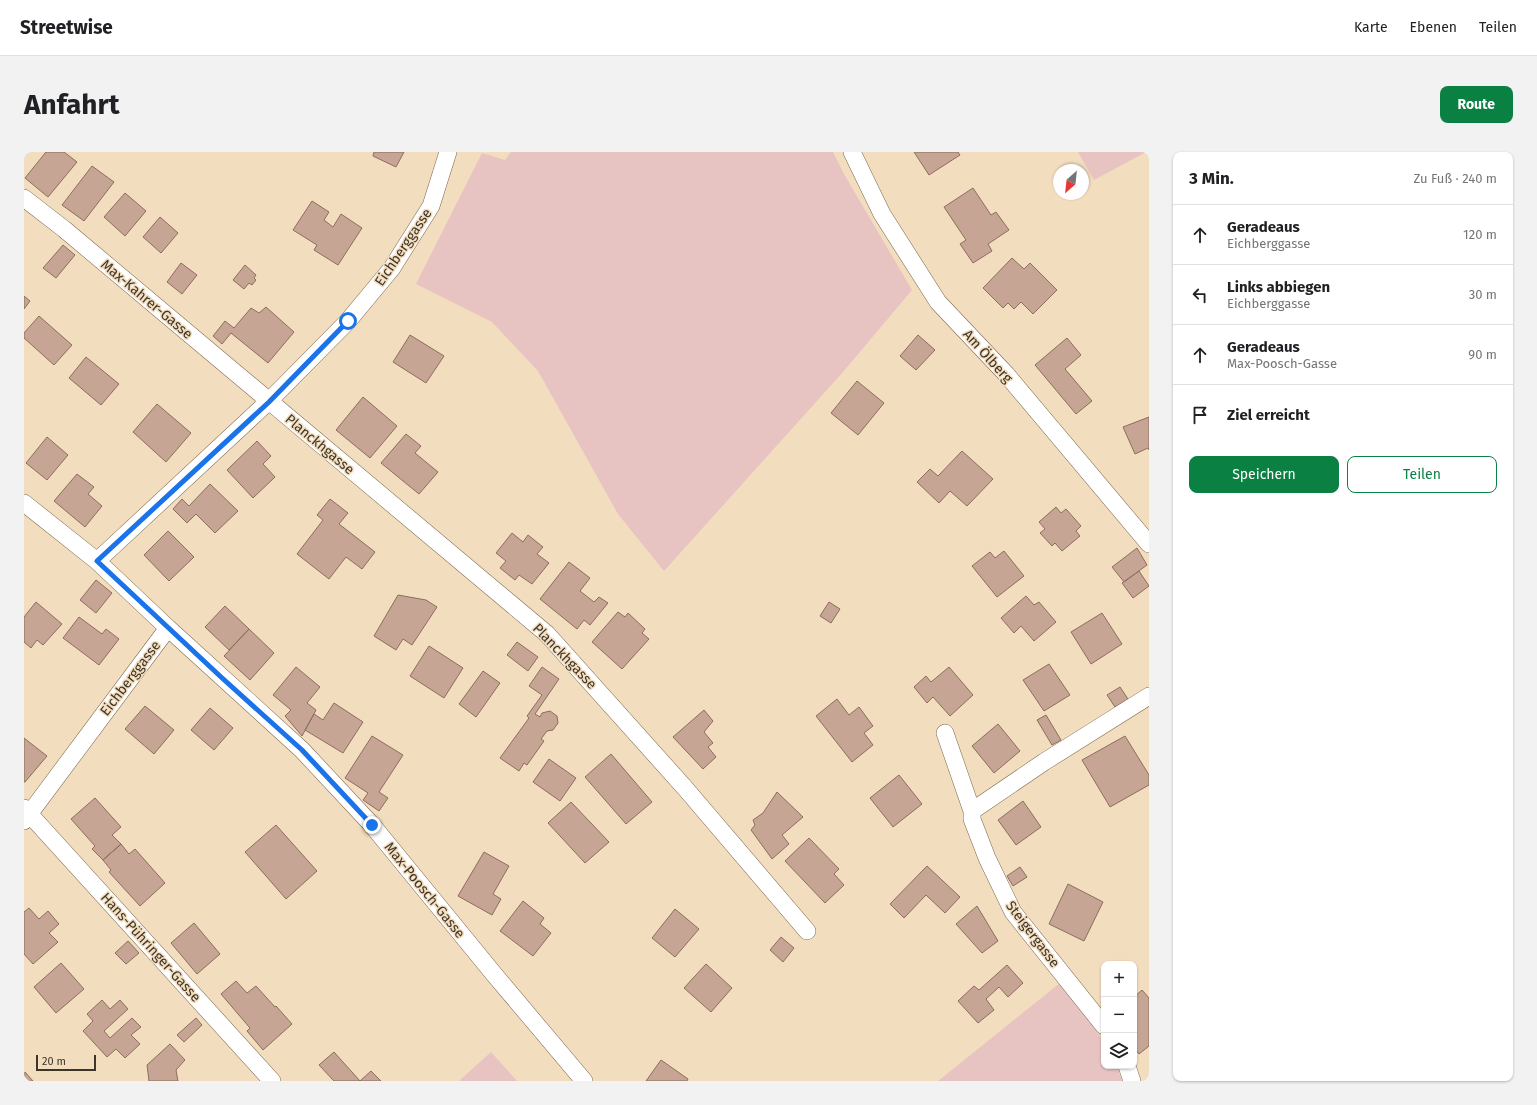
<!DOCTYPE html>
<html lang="de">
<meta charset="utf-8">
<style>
:root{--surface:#fff;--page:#f2f2f2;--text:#202124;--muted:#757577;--line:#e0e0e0;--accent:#0b8043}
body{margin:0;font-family:"Fira Sans",sans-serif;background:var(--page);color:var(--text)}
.controls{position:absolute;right:12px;bottom:12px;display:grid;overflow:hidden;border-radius:8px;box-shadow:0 1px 3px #0004}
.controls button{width:36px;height:36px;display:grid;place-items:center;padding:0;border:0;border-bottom:1px solid var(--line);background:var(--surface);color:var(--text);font:20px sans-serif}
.compass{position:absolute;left:1029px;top:12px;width:36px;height:36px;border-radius:50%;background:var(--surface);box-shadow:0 1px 3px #0004;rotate:207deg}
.scale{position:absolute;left:12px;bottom:10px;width:60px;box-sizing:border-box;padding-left:4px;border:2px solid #3e3529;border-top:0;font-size:11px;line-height:14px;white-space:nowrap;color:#3e3529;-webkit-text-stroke:3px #f3ddbf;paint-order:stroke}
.stop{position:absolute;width:12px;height:12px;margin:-9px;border:3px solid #1a73e8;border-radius:50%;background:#fff}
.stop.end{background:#1a73e8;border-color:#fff;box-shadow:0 1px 4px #0008}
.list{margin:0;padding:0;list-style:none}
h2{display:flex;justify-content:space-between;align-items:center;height:52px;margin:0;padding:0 16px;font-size:17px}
h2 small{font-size:13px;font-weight:400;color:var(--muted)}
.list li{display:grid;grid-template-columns:26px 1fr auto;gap:12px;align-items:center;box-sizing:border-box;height:60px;padding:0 16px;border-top:1px solid var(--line)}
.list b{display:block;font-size:15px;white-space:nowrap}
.list p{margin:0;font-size:13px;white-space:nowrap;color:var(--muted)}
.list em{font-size:13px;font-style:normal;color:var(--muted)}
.actions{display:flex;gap:8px;padding:12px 16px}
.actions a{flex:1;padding:9px 0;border:1px solid var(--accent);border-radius:8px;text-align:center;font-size:14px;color:var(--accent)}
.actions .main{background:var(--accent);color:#fff}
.icon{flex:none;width:22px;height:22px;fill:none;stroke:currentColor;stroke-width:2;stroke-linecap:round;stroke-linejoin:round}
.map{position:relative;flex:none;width:1125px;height:929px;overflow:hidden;border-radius:8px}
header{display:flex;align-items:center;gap:24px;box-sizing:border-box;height:56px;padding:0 20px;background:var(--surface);border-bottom:1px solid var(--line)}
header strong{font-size:19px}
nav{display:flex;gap:22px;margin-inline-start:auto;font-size:14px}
.intro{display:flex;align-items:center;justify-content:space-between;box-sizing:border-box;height:96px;padding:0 24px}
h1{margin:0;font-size:28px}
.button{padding:10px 18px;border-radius:8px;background:var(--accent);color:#fff;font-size:14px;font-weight:700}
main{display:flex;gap:24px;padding:0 24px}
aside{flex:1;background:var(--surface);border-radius:8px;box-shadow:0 1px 3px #0004}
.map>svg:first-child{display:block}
.green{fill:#e7c3c2}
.building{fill:#c6a595;stroke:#8d6d5d}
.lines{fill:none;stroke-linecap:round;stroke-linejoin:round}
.minor-casing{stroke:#7b684c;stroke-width:18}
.minor{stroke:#fff;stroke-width:17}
.route{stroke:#1a73e8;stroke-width:5}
.labels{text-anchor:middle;stroke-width:3;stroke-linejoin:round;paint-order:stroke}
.street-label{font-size:14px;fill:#3e3529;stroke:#f3ddbf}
</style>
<header>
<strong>Streetwise</strong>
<nav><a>Karte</a><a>Ebenen</a><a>Teilen</a></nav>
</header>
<div class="intro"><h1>Anfahrt</h1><a class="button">Route</a></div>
<main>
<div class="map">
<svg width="1125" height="929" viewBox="0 0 1125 929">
<rect width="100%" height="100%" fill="#f3ddbf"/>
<!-- green -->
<path class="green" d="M487 0H809L820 22 888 138 819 220 640 419 594 362 514 219 468 170 392 132 458 1 481 8Z
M1054 0H1122L1070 28Z
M1036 831 1060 861 1080 890V914H1093L1098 929H914Z
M467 900 493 929H435Z"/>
<!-- building -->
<path class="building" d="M22 0H40L53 10 24 45 1 26Z
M350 0H380L372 15 349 4Z
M890 0H934L936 3 905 23Z
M68 14 90 30 60 69 38 53Z
M949 36 967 63 972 60 985 78 964 92 968 99 949 111 936 92 942 88 920 55Z
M101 41 122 59 101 84 80 65Z
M288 49 305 60 300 68 309 75 317 62 338 76 314 113 290 98 293 93 269 78Z
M136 65 154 81 137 101 119 85Z
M39 93 51 103 32 126 19 116Z
M988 106 1000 117 1006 111 1033 138 1009 162 997 150 990 157 984 151 979 156 959 136Z
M157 111 173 123 158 142 143 130Z
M221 113 232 123 230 126 232 128 228 133 225 131 220 137 209 128Z
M0 144 6 149 0 157Z
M242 155 270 180 244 211 207 181 198 192 189 184 201 169 210 176 227 156 235 161Z
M15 164 48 193 30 213 0 186V181Z
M386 183 420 204 402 231 369 210Z
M894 183 911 198 892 218 876 204Z
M1043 186 1057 203 1041 217 1068 249 1052 262 1011 213Z
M62 205 95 232 77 253 45 226Z
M833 229 860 251 834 283 807 261Z
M339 245 373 274 346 306 312 278Z
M133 252 167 281 142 310 109 280Z
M1125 265V298L1124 296 1111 302 1099 275Z
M382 282 397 294 391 301 414 320 395 342 357 311Z
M23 285 44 303 23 328 2 311Z
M233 289 247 304 239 312 251 325 229 346 203 318Z
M938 299 969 327 943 354 926 339 915 351 893 330 906 317 914 324Z
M53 322 70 335 64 342 78 354 61 375 30 349Z
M186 332 214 359 191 381 172 362 163 371 149 357 158 347 165 354Z
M306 347 324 361 315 372 351 400 338 417 322 405 305 427 273 402 299 368 293 363Z
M1032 355 1037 361 1042 357 1057 374 1052 379 1056 384 1038 399 1031 391 1028 394 1016 381 1021 377 1015 370Z
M144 379 170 405 145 429 120 403Z
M488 381 499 390 504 383 519 395 513 402 525 411 508 432 495 423 491 428 476 416 482 409 472 401Z
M1113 396 1123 413 1100 430 1088 415Z
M980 399 1000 424 973 445 948 414 966 400 971 406Z
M545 410 566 426 556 439 570 450 575 445 584 451 566 473 560 468 553 477 516 447Z
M1115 419 1125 434 1109 446 1098 431Z
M72 428 88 441 72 461 56 448Z
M374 443 402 448 413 455 388 493 379 487 372 498 350 484Z
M1002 444 1010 453 1015 450 1032 470 1010 489 997 474 990 481 977 466Z
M12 450 38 472 19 493 13 488 7 496 0 490V465Z
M805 450 816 457 807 471 796 464Z
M201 454 225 477 205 498 181 475Z
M594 460 601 465 604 461 621 477 618 481 625 487 598 517 568 490Z
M1078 461 1098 492 1067 512 1047 480Z
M55 465 78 482 82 477 95 487 75 513 39 486Z
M225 477 250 501 226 528 200 504Z
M493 490 514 505 504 519 483 503Z
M405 494 439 516 420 546 386 524Z
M1025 512 1046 543 1020 559 999 528Z
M272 515 296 535 283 551 292 558 278 584 261 564 267 558 249 543Z
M518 515 535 527 511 562 516 565 518 561 526 559 533 564 534 571 529 578 523 579 517 587 520 589 503 613 500 611 495 619 476 606 505 566 503 564 518 543 505 534Z
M925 515 949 543 926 564 909 545 903 551 890 535 902 524 907 530Z
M459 519 476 531 452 565 435 552Z
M1096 535 1104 547 1091 555 1083 543Z
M813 547 825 563 835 555 849 574 840 581 849 593 828 610 792 564Z
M310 551 339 570 319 601 281 578 290 562 299 568Z
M121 554 150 578 130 602 101 577Z
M186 556 209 576 190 598 167 578Z
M680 558 689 569 680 580 689 591 684 595 692 605 679 617 649 585Z
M1022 563 1037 588 1028 593 1013 568Z
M974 572 996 599 970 621 948 594Z
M348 584 379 603 355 640 364 646 355 659 339 648 344 641 321 626Z
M1101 584 1125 623V633L1086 655 1058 608Z
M0 586 23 604 1 630H0Z
M587 602 628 650 602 672 561 625Z
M525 607 552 626 536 649 509 630Z
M875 623 898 652 869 675 846 646Z
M753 640 779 665 758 683 765 692 748 707 727 678 731 673 729 668 739 661Z
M71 646 97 675 88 683 97 692 79 708 68 697 71 694 47 667Z
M999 649 1017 675 992 693 974 668Z
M547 650 585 690 561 711 524 671Z
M252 673 293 719 262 747 221 700Z
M785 686 815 717 810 722 820 733 801 751 761 709Z
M97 692 105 702 111 697 141 731 116 754 85 720 87 718 79 708Z
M460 700 485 714 469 742 477 747 468 763 434 744Z
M903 714 936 745 921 761 902 743 880 766 866 752Z
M996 715 1003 725 989 734 983 724Z
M1044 732 1079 750 1060 789 1025 772Z
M499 749 520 766 516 772 527 781 509 804 476 779Z
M953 754 974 789 958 801 932 772Z
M5 756 15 767 24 759 35 772 25 781 34 790 9 812 0 802V760Z
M651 757 675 777 651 805 628 786Z
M170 771 196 802 173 822 147 791Z
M757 785 770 796 759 810 746 798Z
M104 789 115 801 102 812 91 801Z
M37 811 60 837 32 861 10 835Z
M682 812 708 836 687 860 660 836Z
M983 813 999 831 984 845 975 835 962 847 970 858 954 871 934 849 950 834 955 838Z
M212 829 223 841 232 834 251 855 252 854 268 872 239 898 223 879 226 876 197 842Z
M1118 838 1125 846V894L1115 902 1110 896V845Z
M78 848 86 857 96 848 104 857 80 879 86 886 108 866 117 875 107 883 116 892 101 906 92 897 83 905 59 879 69 869 63 862Z
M172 866 178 873 160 890 153 883Z
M146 892 161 908 152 918 154 929H125L123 913Z
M310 900 336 929 347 919 357 929H310L295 913Z
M637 908 664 927 663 929H622Z
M1 920 9 929H0Z"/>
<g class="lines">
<defs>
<path id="minor" d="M828 0 858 62 914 150 982 222 1125 392
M0 46 40 77 523 482 661 636 783 779
M0 351 73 409
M144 476 278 598 348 673 469 821 560 929
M921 581 948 659V667L963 706 989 760 1080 874
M0 656 248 929
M948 659 1020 610 1125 544
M0 669 144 476 73 409 245 249 324 169 368 116 407 54 424 0
M1103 914 1108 929"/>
</defs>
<!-- minor casing -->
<use href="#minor" class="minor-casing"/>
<!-- minor -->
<use href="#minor" class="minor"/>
</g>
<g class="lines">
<!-- route -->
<path class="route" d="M324 169 245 250 73 409 197 525 278 598 348 673"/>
</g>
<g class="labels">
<!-- street labels -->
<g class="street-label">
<text transform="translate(379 95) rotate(-56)" y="5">Eichberggasse</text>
<text transform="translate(123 147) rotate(40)" y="5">Max-Kahrer-Gasse</text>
<text transform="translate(964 204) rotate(48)" y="5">Am Ölberg</text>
<text transform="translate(296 292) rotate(40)" y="5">Planckhgasse</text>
<text transform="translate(541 504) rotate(46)" y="5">Planckhgasse</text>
<text transform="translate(106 526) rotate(-53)" y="5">Eichberggasse</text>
<text transform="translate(401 738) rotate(51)" y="5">Max-Poosch-Gasse</text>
<text transform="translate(1009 782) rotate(53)" y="5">Steigergasse</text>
<text transform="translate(127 795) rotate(48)" y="5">Hans-Pühringer-Gasse</text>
</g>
</g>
</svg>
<div class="controls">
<button>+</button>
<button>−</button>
<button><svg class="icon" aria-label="layers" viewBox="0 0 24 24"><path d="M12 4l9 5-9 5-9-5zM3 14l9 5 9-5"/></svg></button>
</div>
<svg class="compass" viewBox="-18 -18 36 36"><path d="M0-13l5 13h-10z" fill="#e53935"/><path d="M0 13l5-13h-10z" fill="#757577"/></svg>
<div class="scale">20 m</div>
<div class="stop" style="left:324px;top:169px"></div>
<div class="stop end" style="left:348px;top:673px"></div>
</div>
<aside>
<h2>3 Min.<small>Zu Fuß · 240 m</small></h2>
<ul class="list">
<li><svg class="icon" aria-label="ahead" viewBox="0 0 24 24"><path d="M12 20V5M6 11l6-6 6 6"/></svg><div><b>Geradeaus</b><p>Eichberggasse</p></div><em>120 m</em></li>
<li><svg class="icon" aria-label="left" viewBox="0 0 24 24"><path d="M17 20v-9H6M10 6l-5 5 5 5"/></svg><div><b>Links abbiegen</b><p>Eichberggasse</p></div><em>30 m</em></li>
<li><svg class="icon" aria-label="ahead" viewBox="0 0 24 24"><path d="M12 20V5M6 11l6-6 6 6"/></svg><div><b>Geradeaus</b><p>Max-Poosch-Gasse</p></div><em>90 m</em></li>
<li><svg class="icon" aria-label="arrive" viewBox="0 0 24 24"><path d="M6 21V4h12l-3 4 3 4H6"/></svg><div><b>Ziel erreicht</b></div></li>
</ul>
<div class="actions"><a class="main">Speichern</a><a>Teilen</a></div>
</aside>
</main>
